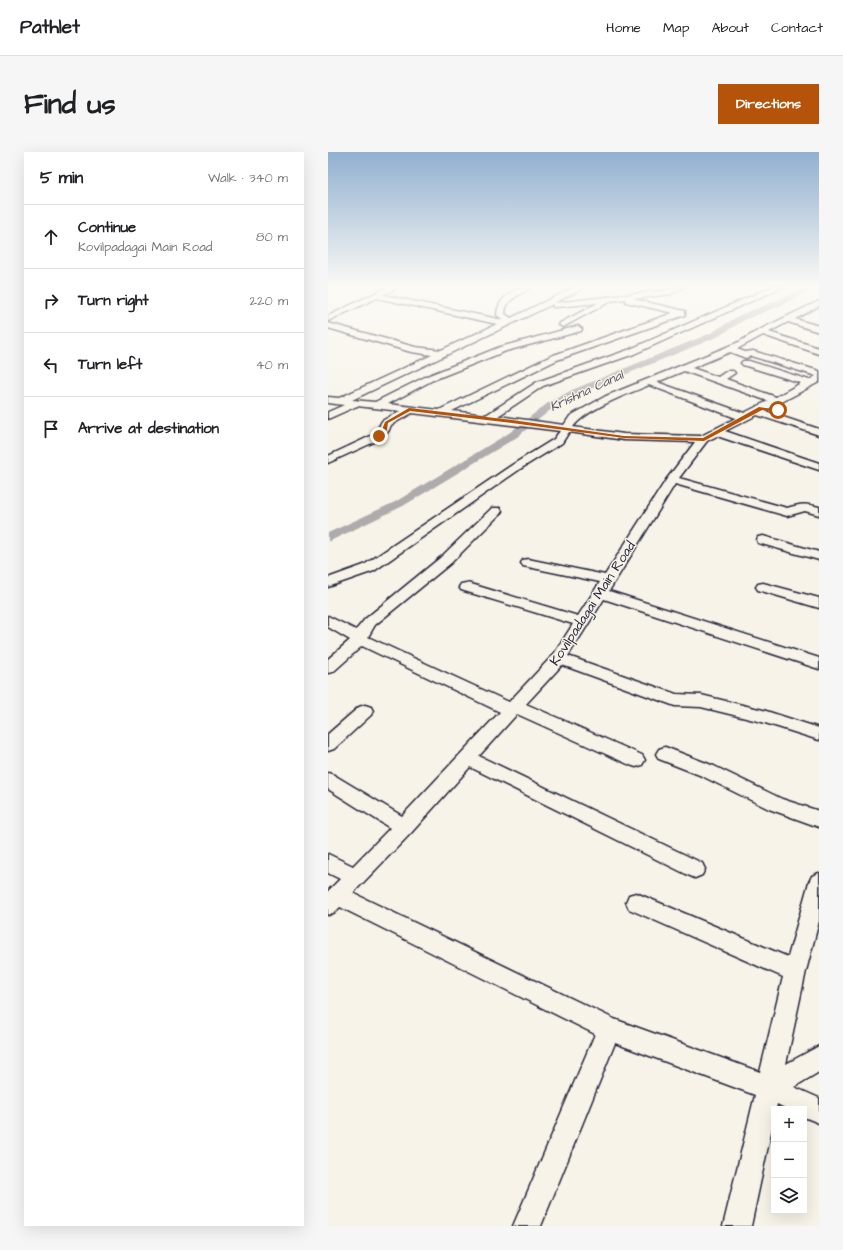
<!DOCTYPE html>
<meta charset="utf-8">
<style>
:root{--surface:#fff;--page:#f6f6f6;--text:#202124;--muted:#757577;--line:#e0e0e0;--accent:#b45309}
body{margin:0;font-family:"Architects Daughter",sans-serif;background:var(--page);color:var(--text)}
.controls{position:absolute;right:12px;bottom:12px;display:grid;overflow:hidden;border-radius:0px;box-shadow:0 4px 16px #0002}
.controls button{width:36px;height:36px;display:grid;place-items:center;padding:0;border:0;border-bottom:1px solid var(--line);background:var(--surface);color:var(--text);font:20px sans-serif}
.stop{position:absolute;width:12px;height:12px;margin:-9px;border:3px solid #b45309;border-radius:50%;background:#fff}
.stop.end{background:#b45309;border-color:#fff;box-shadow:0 1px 4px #0008}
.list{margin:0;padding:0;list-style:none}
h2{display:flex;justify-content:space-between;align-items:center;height:52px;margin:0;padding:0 16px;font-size:17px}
h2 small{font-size:13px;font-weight:400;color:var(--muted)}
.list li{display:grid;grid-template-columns:26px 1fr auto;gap:12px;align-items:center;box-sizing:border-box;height:64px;padding:0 16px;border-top:1px solid var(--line)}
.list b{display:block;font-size:15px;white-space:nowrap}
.list p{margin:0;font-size:13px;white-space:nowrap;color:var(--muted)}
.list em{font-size:13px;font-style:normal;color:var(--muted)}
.icon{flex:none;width:22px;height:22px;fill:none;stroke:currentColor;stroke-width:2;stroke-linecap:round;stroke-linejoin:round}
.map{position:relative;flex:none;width:491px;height:1074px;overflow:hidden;border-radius:0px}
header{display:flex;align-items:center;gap:24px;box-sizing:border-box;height:56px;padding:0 20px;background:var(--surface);border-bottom:1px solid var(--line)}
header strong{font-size:19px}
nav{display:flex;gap:22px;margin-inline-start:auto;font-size:14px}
.intro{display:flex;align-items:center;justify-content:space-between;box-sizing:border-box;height:96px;padding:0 24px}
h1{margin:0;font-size:28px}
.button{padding:10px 18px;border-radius:0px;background:var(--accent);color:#fff;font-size:14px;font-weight:700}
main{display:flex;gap:24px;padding:0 24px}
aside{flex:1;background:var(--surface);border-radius:0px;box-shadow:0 4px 16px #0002}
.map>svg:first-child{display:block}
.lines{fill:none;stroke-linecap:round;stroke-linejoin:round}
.canal{fill:#aeabad;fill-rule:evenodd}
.minor-casing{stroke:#22223b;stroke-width:3}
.minor{fill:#f7f3e8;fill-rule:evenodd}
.route{fill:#b45309}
.labels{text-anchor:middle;stroke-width:3;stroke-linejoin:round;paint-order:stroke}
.far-water-label{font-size:13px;font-style:italic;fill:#535263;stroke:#f7f3e8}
.street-label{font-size:14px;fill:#22223b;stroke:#f7f3e8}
</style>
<header>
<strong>Pathlet</strong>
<nav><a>Home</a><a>Map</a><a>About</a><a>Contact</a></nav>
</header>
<div class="intro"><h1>Find us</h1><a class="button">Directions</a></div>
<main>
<aside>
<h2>5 min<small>Walk · 340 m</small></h2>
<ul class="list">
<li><svg class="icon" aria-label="ahead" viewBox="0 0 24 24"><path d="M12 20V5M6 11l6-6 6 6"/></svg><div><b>Continue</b><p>Kovilpadagai Main Road</p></div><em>80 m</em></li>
<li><svg class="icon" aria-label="right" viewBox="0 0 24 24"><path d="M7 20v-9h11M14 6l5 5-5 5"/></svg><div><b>Turn right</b></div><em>220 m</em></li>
<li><svg class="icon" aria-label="left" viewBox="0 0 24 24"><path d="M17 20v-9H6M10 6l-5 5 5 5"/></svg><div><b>Turn left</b></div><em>40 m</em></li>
<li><svg class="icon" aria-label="arrive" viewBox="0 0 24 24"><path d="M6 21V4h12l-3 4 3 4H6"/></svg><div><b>Arrive at destination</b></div></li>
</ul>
</aside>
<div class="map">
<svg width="491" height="1074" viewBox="0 0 491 1074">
<rect width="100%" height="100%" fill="#f7f3e8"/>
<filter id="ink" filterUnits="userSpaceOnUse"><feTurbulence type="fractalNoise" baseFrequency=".025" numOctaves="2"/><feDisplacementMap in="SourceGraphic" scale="8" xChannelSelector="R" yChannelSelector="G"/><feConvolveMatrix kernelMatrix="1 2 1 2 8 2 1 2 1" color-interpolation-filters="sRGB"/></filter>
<g filter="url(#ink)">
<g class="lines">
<!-- canal -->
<path class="canal" d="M480 134H489L452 154 418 167 389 185 250 242 226 255 189 285 75 354 0 390V381L67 350 181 281 220 251 244 238 383 181 412 163 446 150Z"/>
<defs>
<path id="minor" d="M62 134H72L55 143 175 168 169 163C169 146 188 134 204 134 194 143 177 146 177 162L183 166 249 134H260L226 151 341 138 348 134H358L343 142 305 147 357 159V163L229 208 124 259 158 263 209 230 300 198 446 134H457L306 202 215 234 170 264 236 273 242 264 278 244 411 190 431 178 491 149V154L467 167 491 174V180L460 170 441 180 491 196V202L435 183 409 197 417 200 425 199 491 219V230L437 259 491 277V283L429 263 397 279 491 311V318L389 284 379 289 351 326 459 356C473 352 477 351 491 355V363L477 359 459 364 347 332 281 439 491 506V517L276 447 240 504 348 542 373 543 435 558 491 576V588L434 570 373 555 347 554 234 513 198 552 314 603 317 608 314 613 308 615 302 613 189 562 151 604 374 711 377 717 374 723 367 726 360 723 142 615 83 681 25 741 286 867 432 920 455 825 301 757 298 750 301 743 308 741 460 805 481 730 484 724 491 721V769L478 819 458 912 491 894V920L466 935 491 946V971L476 965V957H459L449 952 448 957H446V966L423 1074H395L427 943 287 891 213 1074H185L267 882 12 755 7 760 0 763V739L12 727 0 721V702L25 714 62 676 0 637V621L6 623 74 664 172 560 34 494 5 520 0 521V507L22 488 0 475V464L28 478 37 467 113 405 164 356H172L174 359 172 362 123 411 47 473 40 485 181 550 226 502 245 472 133 438 131 435 133 432 138 431 143 432 250 464 272 430 200 415 195 414 193 411 195 408 200 407 277 423 338 328 367 290 296 288 241 280 234 291 192 317 46 419 0 435V426L36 413 184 313 226 287 232 279 84 261 63 273 61 278 55 286 0 311V304L47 282 54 269 72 259 29 254 0 267V260L16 253 0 251V245L11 246 104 203 83 200 0 176V171L87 195 113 198 169 172 49 146 0 169V164ZM297 147 298 150 345 161 223 204 111 258 60 252 105 228 178 199 253 179 254 177 250 174 172 195 99 224 47 250 24 248 225 152V155H228L270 151 232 171 231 173 235 175 283 149ZM402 200 418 206 423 204 488 224 481 228 421 209H415L413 211 415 213 473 231 448 245 398 227 407 221 405 219H399L390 225 364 216ZM356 219 440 249 416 261 329 230ZM321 233 408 266 373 284 296 282 245 275C258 257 300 242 321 233Z
M435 384 491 400V408L430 391 429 388 430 385Z
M435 431 491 446V456L430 438 428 435 430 432Z
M37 553 43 555 45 559 43 563 6 597 0 599V582L31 555Z
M337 595 386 614 454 647 491 659V675L441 657 374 624 331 607 328 602 331 597Z"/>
</defs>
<!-- minor casing -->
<use href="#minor" class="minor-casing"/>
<!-- minor -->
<use href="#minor" class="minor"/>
</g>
</g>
<!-- sky -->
<linearGradient id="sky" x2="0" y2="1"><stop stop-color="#91b0d0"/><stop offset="0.47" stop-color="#fbfaf5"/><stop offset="1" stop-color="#fbfaf5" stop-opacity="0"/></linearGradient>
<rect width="491" height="285" fill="url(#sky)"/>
<!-- route -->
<path class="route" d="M431 255 452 258 450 259 434 258 376 289 296 286 184 271 82 259 60 271 59 278 52 285 49 284 54 278 57 270 81 256 184 268 296 284 375 286Z"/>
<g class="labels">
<!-- far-water labels -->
<g class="far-water-label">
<text transform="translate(258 238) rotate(-25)" y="5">Krishna Canal</text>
</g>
<!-- street labels -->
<g class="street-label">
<text transform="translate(264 451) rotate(-57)" y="5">Kovilpadagai Main Road</text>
</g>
</g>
</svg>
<div class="controls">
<button>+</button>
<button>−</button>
<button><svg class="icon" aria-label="layers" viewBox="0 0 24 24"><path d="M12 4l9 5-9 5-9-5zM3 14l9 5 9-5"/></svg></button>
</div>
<div class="stop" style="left:450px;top:258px"></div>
<div class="stop end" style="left:51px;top:284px"></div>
</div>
</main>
